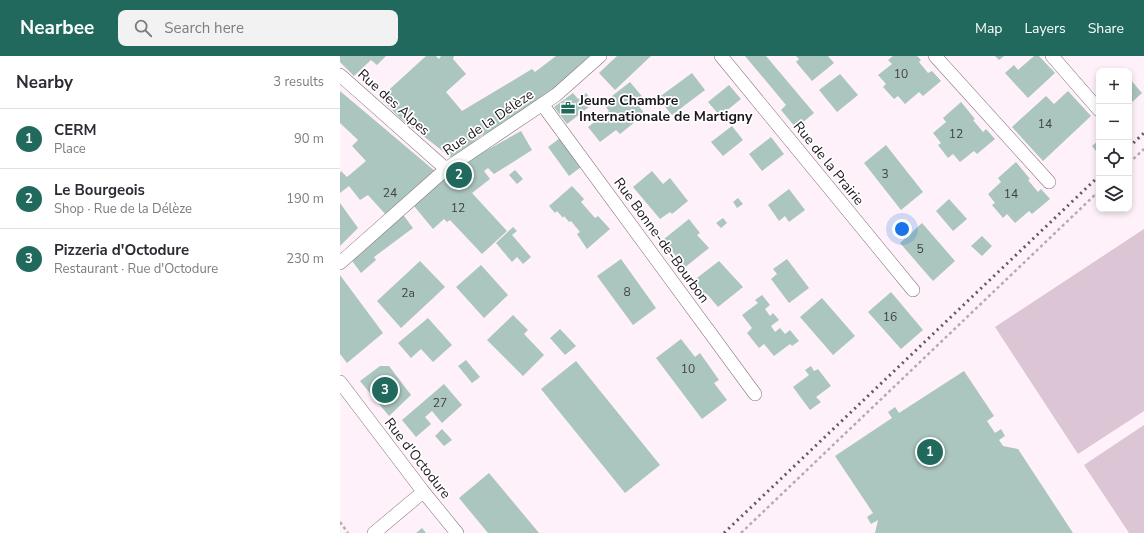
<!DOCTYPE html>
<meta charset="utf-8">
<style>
:root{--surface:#fff;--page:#f2f2f3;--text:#2b2b33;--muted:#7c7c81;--line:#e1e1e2;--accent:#22695d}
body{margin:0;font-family:"Nunito Sans",sans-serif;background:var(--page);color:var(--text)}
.controls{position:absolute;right:12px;top:12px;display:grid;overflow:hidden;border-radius:8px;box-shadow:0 2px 6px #0003}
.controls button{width:36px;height:36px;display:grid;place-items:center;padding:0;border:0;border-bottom:1px solid var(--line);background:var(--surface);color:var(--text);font:20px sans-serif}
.you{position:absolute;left:562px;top:173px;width:14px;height:14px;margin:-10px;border:3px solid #fff;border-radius:50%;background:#1a73e8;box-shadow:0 0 0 6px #1a73e833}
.badge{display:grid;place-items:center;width:26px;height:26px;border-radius:50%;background:var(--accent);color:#fff;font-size:13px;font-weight:700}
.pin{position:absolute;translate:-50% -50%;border:2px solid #fff;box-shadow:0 1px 4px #0006}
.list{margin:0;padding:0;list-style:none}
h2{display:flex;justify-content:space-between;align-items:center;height:52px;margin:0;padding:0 16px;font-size:17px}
h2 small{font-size:13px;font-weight:400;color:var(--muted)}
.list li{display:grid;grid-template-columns:26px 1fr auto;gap:12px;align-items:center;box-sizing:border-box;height:60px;padding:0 16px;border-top:1px solid var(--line)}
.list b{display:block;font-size:15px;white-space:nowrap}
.list p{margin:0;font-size:13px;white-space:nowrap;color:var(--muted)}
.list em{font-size:13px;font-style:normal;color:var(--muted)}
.icon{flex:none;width:22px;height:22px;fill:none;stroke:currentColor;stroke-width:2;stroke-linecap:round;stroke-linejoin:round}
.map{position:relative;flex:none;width:804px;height:477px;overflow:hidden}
header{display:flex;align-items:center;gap:24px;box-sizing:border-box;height:56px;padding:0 20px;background:var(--accent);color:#fff}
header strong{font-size:19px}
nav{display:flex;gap:22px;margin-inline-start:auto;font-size:14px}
.search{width:280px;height:36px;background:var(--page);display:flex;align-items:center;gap:10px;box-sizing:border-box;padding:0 14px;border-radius:8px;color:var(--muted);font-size:15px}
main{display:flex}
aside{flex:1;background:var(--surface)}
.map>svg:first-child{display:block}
.green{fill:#dcc5d4}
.building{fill:#abc5bf}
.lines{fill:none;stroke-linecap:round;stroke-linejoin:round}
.street-casing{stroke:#84727e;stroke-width:14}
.path{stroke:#b6abb2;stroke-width:2.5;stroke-dasharray:3 3;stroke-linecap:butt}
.street{stroke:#fff;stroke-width:13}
.rail{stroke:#62595f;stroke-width:3;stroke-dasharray:2 4;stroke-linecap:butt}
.labels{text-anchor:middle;stroke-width:3.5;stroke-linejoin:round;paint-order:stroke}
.number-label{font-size:12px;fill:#404244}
.poi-label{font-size:14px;font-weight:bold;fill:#1d161b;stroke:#fff;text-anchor:start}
.street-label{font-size:14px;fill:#1d161b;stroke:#fff}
</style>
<header>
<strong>Nearbee</strong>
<div class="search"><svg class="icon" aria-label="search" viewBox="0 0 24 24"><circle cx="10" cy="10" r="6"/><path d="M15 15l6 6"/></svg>Search here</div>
<nav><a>Map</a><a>Layers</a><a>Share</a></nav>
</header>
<main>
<aside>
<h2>Nearby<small>3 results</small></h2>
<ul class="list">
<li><span class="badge">1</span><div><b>CERM</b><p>Place</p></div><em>90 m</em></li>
<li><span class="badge">2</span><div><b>Le Bourgeois</b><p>Shop · Rue de la Délèze</p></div><em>190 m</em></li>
<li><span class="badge">3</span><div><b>Pizzeria d'Octodure</b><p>Restaurant · Rue d'Octodure</p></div><em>230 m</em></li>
</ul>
</aside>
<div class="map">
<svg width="804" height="477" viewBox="0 0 804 477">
<rect width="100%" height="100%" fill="#fef1f9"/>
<!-- green -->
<path class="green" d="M804 173V355L738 398 655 271Z
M804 369V477H789L744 409Z"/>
<!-- building -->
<path class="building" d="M0 0H46L37 9 31 4 14 20 0 6Z
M86 0H96L99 3 101 0H114L113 3 126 18 106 36 122 55 192 13 195 16 216 0H258L162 71 141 80 113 103 60 62 40 42Z
M277 0H311L275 34 259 17Z
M405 0H426L474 57 456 72 441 54 446 49Z
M456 0H488L494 7 472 25 456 6 459 3Z
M553 0H577L581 4 579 6 588 17 592 15 601 25 583 40 579 36 565 48 558 40 554 43 543 31 546 28 538 19 552 8 548 4Z
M655 0H664L659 4Z
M694 0H699L715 17 688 42 665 17 674 9 678 14Z
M352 17 365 34 332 59 318 42Z
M500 18 518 39 497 56 479 34Z
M789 22 802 37 789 49Z
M290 26 305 44 298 49 305 58 280 78 276 74 260 86 248 71 269 55 263 47Z
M389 29 401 43 380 60 368 46Z
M0 35 96 116 47 160 28 139 20 144 9 130 0 137V117L1 115 7 121 26 105 12 90 18 84 0 67Z
M728 35 751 60 703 105 672 71 706 40 714 48Z
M233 37 238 43 246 37 254 47 227 68 214 51Z
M621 46 635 63 633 64 643 76 646 73 655 83 637 98 634 95 620 106 613 98 608 102 598 89 601 87 593 77 606 66 603 62Z
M392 70 403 84 383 100 371 86Z
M181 75 192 94 154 118 148 112 144 115 150 123 132 137 167 175 142 198 110 164 107 166 104 163 93 173 74 150 120 109Z
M431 81 444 98 422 115 409 98Z
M220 82 241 111 229 120 208 91Z
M759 84V99L752 90Z
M546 89 583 136 561 154 524 107Z
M676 106 690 123 688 124 698 136 701 133 710 143 692 158 689 155 675 167 667 158 663 162 652 149 655 147 648 138 661 126 658 122Z
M175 114 183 123 177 128 169 119Z
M312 115 323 128 330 122 348 145 332 158 330 156 320 163 293 131Z
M232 130 244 143 241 146 255 162 258 160 270 173 247 193 237 178 240 176 231 165 229 166 224 160 223 162 217 155 215 157 209 150Z
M449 133 465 154 449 166 445 160 439 165 428 149Z
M398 142 403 148 397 152 393 146Z
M609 143 627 163 613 175 596 155Z
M0 147 18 172 0 190Z
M61 156 73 172 34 201 36 204 21 217 10 202Z
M383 162 387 167 381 172 376 167Z
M349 163 360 177 357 179 369 192 344 212 324 183Z
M582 167 615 205 593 225 560 187Z
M173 171 177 175 172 179 191 201 183 208 177 201 172 206 156 187Z
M642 180 652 190 642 200 631 190Z
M281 203 316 252 293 269 257 220Z
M447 203 469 232 449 247 431 223 437 218 433 213Z
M80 205 105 231 61 272 37 245Z
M379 205 403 231 378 251 367 238 364 239 353 225Z
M141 209 168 239 144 262 116 231Z
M0 219 43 277 7 307 0 298Z
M551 236 583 274 561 293 528 256Z
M422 239 430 249 425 253 430 260 433 257 439 264 431 270 435 276 440 272 445 278 450 274 459 285 452 290 450 288 434 300 424 288 419 292 407 277 412 272 402 259 418 247 415 244Z
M482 242 515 280 493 299 460 261Z
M173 259 188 274 184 278 204 299 183 320 147 284Z
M88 262 112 289 93 306 81 293 71 302 58 287Z
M220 273 236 290 225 299 210 282Z
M341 283 355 301 360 297 379 324 374 327 387 344 362 363 316 302Z
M126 304 140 321 132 327 118 310Z
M236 305 320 409 285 437 201 333Z
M40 310H49L71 339 49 360 20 325Z
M471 310 474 315 478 313 491 330 476 341 481 346 470 354 453 331 469 319 465 314Z
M624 315 654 360 647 365 655 377 661 373 665 380 659 384 663 390 678 393 733 477H535L538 464 531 468 527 461 533 457 495 400 552 362 548 356 555 351 559 357Z
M104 328 122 349 102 367 92 355 85 361 91 368 76 381 62 364Z
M102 373 112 384 104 390 95 380Z
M149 417 199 477H148L119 442Z
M82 472 86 477H76Z"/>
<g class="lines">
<defs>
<path id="street" d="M381 0 573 234
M595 0 709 126
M712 0 759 54
M0 19 106 113
M202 48 415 338
M0 207 106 113 216 39 260 0
M0 326 82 434 117 477
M34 477 83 436"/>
</defs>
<!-- street casing -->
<use href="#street" class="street-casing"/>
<!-- path -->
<path class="path" d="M789 107 804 93
M0 466 8 477
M401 477 759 135"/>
<!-- street -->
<use href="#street" class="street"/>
<!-- rail -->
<path class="rail" d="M789 91 804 77
M384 477 759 120"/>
</g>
<!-- icons -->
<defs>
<symbol id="office-bare" viewBox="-9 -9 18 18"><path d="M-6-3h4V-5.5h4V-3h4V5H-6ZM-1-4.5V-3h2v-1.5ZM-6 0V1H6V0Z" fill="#22695d" stroke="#fff" stroke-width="2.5" paint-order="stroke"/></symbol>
</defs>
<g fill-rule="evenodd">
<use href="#office-bare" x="218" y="42" width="20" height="20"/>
</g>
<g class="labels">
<!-- number labels -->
<g class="number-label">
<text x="561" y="22">10</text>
<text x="705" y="72">14</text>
<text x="616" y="82">12</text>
<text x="545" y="122">3</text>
<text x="50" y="141">24</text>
<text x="671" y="142">14</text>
<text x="118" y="156">12</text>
<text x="580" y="197">5</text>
<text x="287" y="240">8</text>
<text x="68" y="241">2a</text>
<text x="550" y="265">16</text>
<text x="348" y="317">10</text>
<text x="100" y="351">27</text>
</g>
<!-- poi labels -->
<g class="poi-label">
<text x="239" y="49">Jeune Chambre<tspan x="239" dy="16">Internationale de Martigny</tspan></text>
</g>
<!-- street labels -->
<g class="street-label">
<text transform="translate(54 46) rotate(42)" y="5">Rue des Alpes</text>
<text transform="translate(148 66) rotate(-34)" y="5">Rue de la Délèze</text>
<text transform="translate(489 107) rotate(51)" y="5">Rue de la Prairie</text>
<text transform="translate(322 184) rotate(54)" y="5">Rue Bonne-de-Bourbon</text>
<text transform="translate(78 402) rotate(52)" y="5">Rue d'Octodure</text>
</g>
</g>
</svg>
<div class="controls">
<button>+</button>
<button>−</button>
<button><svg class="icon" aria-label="locate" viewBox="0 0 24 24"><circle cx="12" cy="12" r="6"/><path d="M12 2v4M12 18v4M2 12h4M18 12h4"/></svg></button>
<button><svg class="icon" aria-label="layers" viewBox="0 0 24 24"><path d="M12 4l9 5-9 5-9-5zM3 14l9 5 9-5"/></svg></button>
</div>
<div class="you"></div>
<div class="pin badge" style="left:590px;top:396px">1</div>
<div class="pin badge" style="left:119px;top:119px">2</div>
<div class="pin badge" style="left:45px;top:334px">3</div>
</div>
</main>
